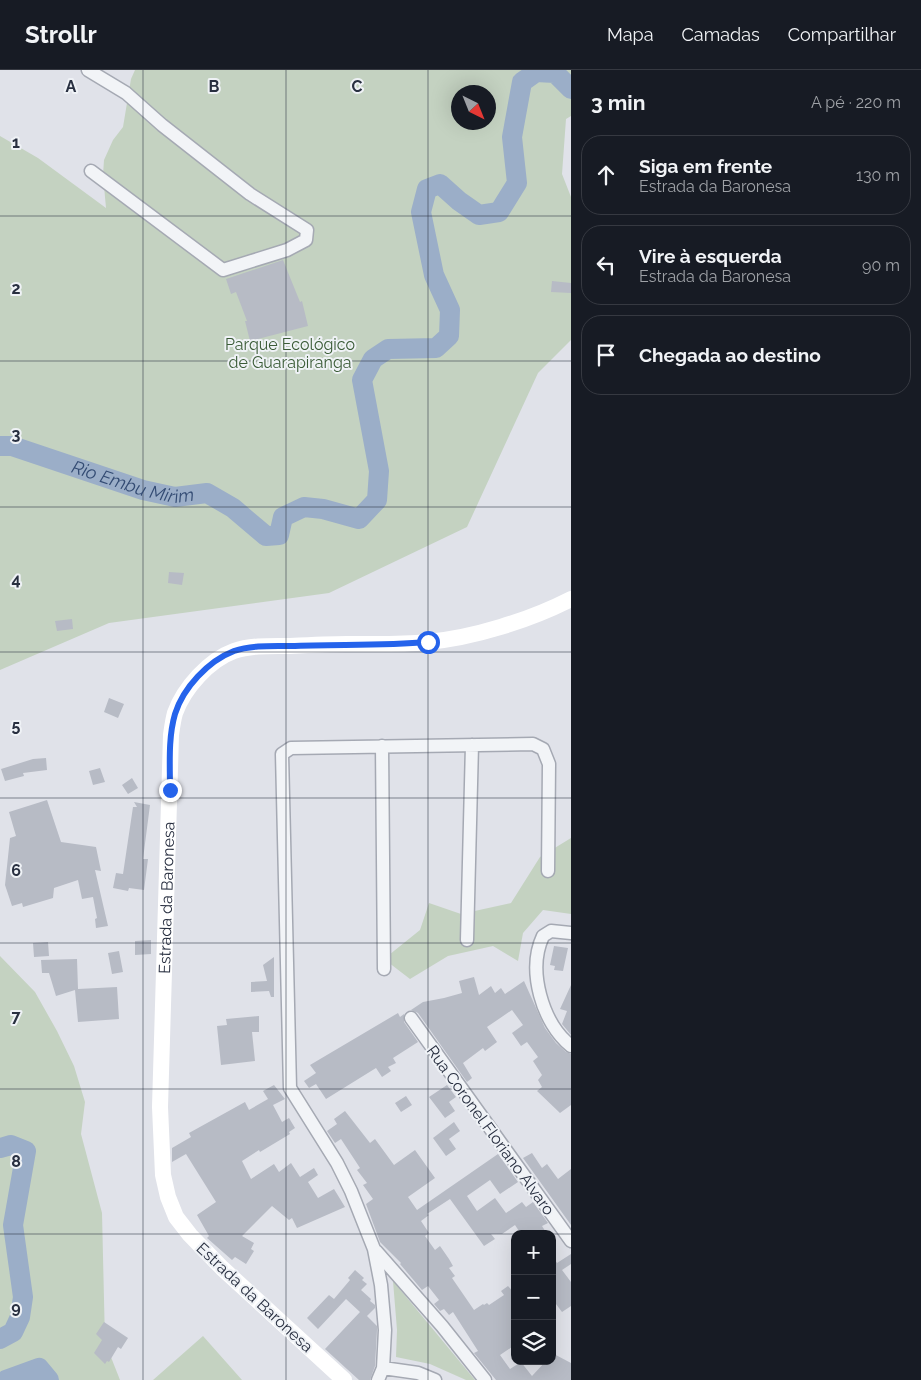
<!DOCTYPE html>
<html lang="pt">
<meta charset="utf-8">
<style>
:root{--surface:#171b24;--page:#242831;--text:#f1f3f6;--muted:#9ea1a6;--line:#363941}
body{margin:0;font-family:Raleway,sans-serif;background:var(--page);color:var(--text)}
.controls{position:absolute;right:15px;bottom:15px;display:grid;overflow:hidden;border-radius:10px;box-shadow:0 5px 20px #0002}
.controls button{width:45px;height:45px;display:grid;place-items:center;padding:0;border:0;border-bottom:1px solid var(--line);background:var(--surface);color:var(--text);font:25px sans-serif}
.compass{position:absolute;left:451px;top:15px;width:45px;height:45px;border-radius:50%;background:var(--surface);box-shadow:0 5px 20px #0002;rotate:137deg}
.stop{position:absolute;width:15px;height:15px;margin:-11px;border:4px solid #2563eb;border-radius:50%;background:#fff}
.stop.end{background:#2563eb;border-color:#fff;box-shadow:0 1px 5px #0008}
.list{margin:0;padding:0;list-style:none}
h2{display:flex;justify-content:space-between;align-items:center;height:65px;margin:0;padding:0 20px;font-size:21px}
h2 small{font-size:16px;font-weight:400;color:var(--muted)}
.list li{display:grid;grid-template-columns:32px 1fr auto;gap:15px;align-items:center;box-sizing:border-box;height:80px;margin:0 10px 10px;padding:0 10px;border:1px solid var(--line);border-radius:20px}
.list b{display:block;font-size:19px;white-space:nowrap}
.list p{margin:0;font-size:16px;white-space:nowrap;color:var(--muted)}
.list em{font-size:16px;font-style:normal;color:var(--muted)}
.icon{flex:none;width:28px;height:28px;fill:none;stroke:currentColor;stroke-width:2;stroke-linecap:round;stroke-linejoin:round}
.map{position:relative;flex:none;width:571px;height:1310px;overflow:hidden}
header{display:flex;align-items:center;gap:30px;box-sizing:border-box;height:70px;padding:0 25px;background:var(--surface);border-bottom:1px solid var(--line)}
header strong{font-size:24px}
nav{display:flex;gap:28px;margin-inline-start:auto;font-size:18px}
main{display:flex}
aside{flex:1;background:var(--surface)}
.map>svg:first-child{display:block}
.green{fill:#c4d2c1;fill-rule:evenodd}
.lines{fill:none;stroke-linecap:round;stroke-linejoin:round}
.river{stroke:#9baec8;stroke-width:20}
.building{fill:#b7bbc5}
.street-casing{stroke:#a5a9b3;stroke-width:15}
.street{stroke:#f2f4f7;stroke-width:12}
.secondary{stroke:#fff;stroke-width:16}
.route{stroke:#2563eb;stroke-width:6}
.grid{fill:none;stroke:#282f40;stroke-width:1;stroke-opacity:0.55}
.labels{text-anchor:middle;stroke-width:4;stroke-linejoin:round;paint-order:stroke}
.park-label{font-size:16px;fill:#3a5b36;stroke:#eff2f6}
.street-label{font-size:16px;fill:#282f40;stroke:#eff2f6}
.water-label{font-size:18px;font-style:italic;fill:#334b73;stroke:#eff2f6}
.grid-label{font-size:16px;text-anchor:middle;font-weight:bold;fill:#282f40;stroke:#eff2f6;stroke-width:4;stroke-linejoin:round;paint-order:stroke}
</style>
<header>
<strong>Strollr</strong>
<nav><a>Mapa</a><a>Camadas</a><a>Compartilhar</a></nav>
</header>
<main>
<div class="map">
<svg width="571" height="1310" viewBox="0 0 571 1310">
<rect width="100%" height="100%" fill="#e0e2e9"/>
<!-- green -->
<path class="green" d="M135 0H571V46L566 49 562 104 571 127V270L538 303 467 457 329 523 109 553 0 600V66L38 88 106 138 103 105 104 90 113 70 123 57 131 9ZM458 22H488V52H458Z
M571 768V844L543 840 523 863 518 891 493 876 448 886 410 909 384 889 420 860 429 833 461 844 511 833 540 787Z
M0 886 35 922 57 961 74 996 85 1032 81 1064 102 1143 105 1272 120 1310H0Z
M393 1211 475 1310H466L430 1294 396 1287 397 1260Z
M203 1266 242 1310H153Z"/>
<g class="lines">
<!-- river -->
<g class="river">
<path id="s1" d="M0 376H12L143 420 175 427 207 423 233 438 266 466 279 465 283 447 304 437 323 439 359 449 377 430 379 401 362 310 373 289 388 279 436 278 449 266 450 240 434 205 421 142 427 119 440 114 459 131 479 145 499 142 517 113 512 67 522 12 536 2 555 3 571 19"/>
<path d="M0 1078 11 1075 26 1081 13 1155 23 1227 20 1247 13 1262 0 1269"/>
<path d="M6 1310 39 1298 49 1310"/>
</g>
</g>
<!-- building -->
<path class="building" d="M283 190 300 232 302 231 308 256 250 271 245 251H247L236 222 231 224 226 209Z
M552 211 571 213V223L551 222Z
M169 502 184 503 182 515 168 513Z
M72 549 73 559 57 561 55 551Z
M109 628 124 634 118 648 104 642Z
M46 688 47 700 23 703 24 706 5 711 1 699 33 689Z
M100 698 105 712 93 715 89 701Z
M132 708 138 718 128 724 122 715Z
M47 730 61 772 96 777 101 801 95 800 108 856 96 858 95 849 97 848 93 827 82 829 78 810 54 818 53 828 23 837 22 833 12 836 5 815 10 768 16 766 9 742Z
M134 732 150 735 143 789H148L144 820 129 818 128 821 113 818 116 803 123 804 133 737H137Z
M151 870V884L135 885V871Z
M48 872 49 886 34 887 33 873Z
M554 876 568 878 563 901 554 900 555 896 550 895Z
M119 881 123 902 112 904 108 883Z
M274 887V927H271L269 921 251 922V912L267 911 263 895Z
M77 889 78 919 117 917 119 949 78 952 75 920 56 926 49 903H42L41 890Z
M474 907 479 925 491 916 495 923 501 918 505 924 524 911 545 958 556 973 566 982 571 984V1035L560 1043 537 1021 542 1017 538 1010 542 1005 533 991 538 987 527 972 521 976 512 963 523 955 512 940 487 957 497 972 485 981 483 978 463 993 472 1008 467 1012 418 943 411 940 423 932 444 928 462 923 459 911Z
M571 915V965L562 954 567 941 560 939Z
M398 943 400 947 404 944V952L418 972 393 988 396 993 388 997 391 1001 382 1007 376 998 326 1029 316 1014 309 1018 304 1011 316 1003 310 995Z
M259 946V962H252L255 991 221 995 217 956 227 955 226 949Z
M274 1015 285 1029 273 1035 282 1052 289 1048 295 1058 289 1062 290 1064 260 1082 259 1080 242 1091 251 1109 274 1094 279 1102 291 1093 300 1107 314 1098 318 1105 308 1112 318 1128 334 1119 345 1137 297 1158 292 1148 289 1150 272 1136 242 1166 254 1173 251 1179 254 1181 246 1194 235 1187 232 1190 207 1168 209 1166 197 1145 216 1132 186 1084 172 1092V1078L191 1067 189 1063 245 1032 249 1040 268 1029 263 1021Z
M447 1015 456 1027 449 1032 455 1041 445 1048 429 1027Z
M406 1026 412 1035 401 1042 395 1033Z
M345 1041 370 1073 375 1069 394 1095 415 1080 435 1108 408 1127 417 1140 498 1084 518 1112 500 1124 490 1110 467 1126 477 1141 495 1128 506 1143 522 1132 526 1137 533 1132 548 1153 542 1156 547 1164H521L515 1155 502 1164H491L495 1169 484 1176 450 1129 427 1144 429 1145 421 1151 429 1163 425 1166 435 1180 440 1176 449 1189 453 1196 449 1198 455 1206 452 1208 474 1240 483 1234 484 1235 487 1233 489 1235 504 1225 501 1221 508 1216 515 1224V1275L500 1285 510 1299 521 1292 532 1306 546 1291H552V1283L571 1293V1310H496L474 1283 478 1281 453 1242 449 1245 444 1239 440 1241 434 1234 439 1230 428 1216 422 1220 400 1194 401 1193 380 1172 366 1134 373 1129 363 1115 367 1113 357 1100 360 1098 341 1069 335 1073 327 1061 337 1054 334 1049Z
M454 1052 460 1061 449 1069 456 1079 446 1086 433 1068Z
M532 1083 542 1098 547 1094 558 1109 571 1099V1155L523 1088Z
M571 1184V1194L562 1200 571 1212V1236L562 1242 556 1234 552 1236V1186L557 1193Z
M355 1200 364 1208 362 1210 367 1214 361 1220 371 1229 370 1231 375 1235V1238L367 1246 377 1256V1260L375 1296 370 1310H359L325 1279 360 1242 346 1229 318 1259 307 1248 329 1225 334 1229 350 1210 348 1208Z
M104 1252 128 1268 121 1279 118 1277 109 1292 107 1291 105 1294 94 1283 102 1270 96 1264Z"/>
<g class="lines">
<defs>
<path id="street" d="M88 0 126 23 162 55 250 124 307 160 306 170 287 180 223 200 91 101
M382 676 384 899
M571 863 551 861 543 866C527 900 542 953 571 976
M467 870 472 675
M411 948 571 1171
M376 1181 442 1256 485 1310
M383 1298 418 1303 435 1310
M378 1310 383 1298 385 1260 381 1215 374 1179 351 1121 337 1093 290 1018 282 684 291 678 533 674 543 679 549 694 548 801"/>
</defs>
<!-- street casing -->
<use href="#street" class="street-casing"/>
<!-- street -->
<use href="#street" class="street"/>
<!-- secondary -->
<path class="secondary" id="s2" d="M344 1310 222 1198 190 1165 176 1147 168 1127 163 1105 160 1037 171 665C172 658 173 650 175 643 184 618 209 590 234 581 251 575 272 576 290 576 309 575 328 574 347 574 374 574 400 575 427 572 473 568 530 550 571 529"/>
</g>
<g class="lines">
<!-- route -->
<path class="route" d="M170 720C170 695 168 668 175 644 183 618 208 591 234 581 251 575 272 576 290 576 336 574 382 576 428 572"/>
</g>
<!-- grid -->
<path class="grid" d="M143 0V1310M286 0V1310M428 0V1310M0 146H571M0 291H571M0 437H571M0 582H571M0 728H571M0 873H571M0 1019H571M0 1164H515M552 1164H571"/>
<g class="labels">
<!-- park labels -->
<g class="park-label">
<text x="290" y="280">Parque Ecológico<tspan x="290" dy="18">de Guarapiranga</tspan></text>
</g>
<!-- street labels -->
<g class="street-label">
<text dy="6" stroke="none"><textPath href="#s2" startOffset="556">Estrada da Baronesa</textPath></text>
<text transform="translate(491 1060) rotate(54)" y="6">Rua Coronel Floriano Alvaro</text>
<text transform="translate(255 1227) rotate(43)" y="6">Estrada da Baronesa</text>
</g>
<!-- water labels -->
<g class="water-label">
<text dy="6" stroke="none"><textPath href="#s1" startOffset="139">Rio Embu Mirim</textPath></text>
</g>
</g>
<g class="grid-label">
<text x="71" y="22">A</text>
<text x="214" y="22">B</text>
<text x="357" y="22">C</text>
<text x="16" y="78">1</text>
<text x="16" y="224">2</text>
<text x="16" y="370">3</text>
<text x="16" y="515">4</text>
<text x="16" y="661">5</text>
<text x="16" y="806">6</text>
<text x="16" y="952">7</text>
<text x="16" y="1097">8</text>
<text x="16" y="1243">9</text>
</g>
</svg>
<div class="controls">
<button>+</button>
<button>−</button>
<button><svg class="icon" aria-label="layers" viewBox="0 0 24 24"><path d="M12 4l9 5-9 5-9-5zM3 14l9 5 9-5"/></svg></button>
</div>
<svg class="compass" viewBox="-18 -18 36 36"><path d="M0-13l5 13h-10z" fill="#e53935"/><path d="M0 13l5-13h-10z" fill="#9ea1a6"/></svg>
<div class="stop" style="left:428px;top:572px"></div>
<div class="stop end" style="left:170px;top:720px"></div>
</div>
<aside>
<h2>3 min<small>A pé · 220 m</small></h2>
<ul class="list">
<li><svg class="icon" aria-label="ahead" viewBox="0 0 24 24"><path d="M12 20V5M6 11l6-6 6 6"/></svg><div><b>Siga em frente</b><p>Estrada da Baronesa</p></div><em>130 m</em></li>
<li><svg class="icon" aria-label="left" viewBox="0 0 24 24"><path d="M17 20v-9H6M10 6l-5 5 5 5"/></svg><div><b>Vire à esquerda</b><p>Estrada da Baronesa</p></div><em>90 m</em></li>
<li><svg class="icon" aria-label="arrive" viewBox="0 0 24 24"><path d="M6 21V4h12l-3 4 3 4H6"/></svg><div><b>Chegada ao destino</b></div></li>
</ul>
</aside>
</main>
